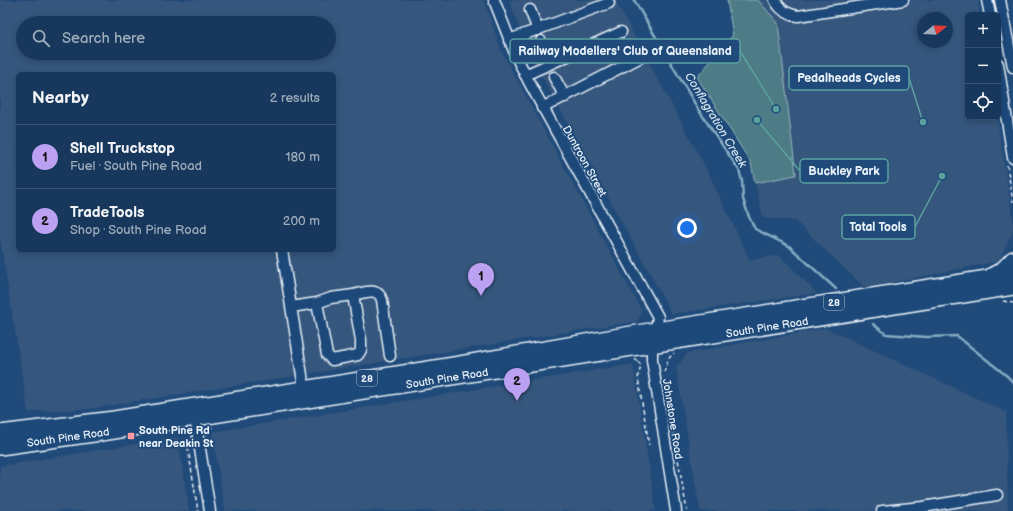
<!DOCTYPE html>
<meta charset="utf-8">
<style>
:root{--surface:#17385c;--page:#203f62;--text:#f1f3f6;--muted:#9eacbb;--line:#365272;--accent:#bca0f2}
body{margin:0;font-family:"Balsamiq Sans",sans-serif;background:var(--page);color:var(--text)}
.controls{position:absolute;right:12px;top:12px;display:grid;overflow:hidden;border-radius:6px;box-shadow:0 2px 6px #0003}
.controls button{width:36px;height:36px;display:grid;place-items:center;padding:0;border:0;border-bottom:1px solid var(--line);background:var(--surface);color:var(--text);font:20px sans-serif}
.compass{position:absolute;left:917px;top:12px;width:36px;height:36px;border-radius:50%;background:var(--surface);box-shadow:0 2px 6px #0003;rotate:72deg}
.you{position:absolute;left:687px;top:228px;width:14px;height:14px;margin:-10px;border:3px solid #fff;border-radius:50%;background:#1a73e8;box-shadow:0 0 0 6px #1a73e833}
.badge{display:grid;place-items:center;width:26px;height:26px;border-radius:50%;background:var(--accent);color:#111;font-size:13px;font-weight:700}
.pin{position:absolute;translate:-50% -33px;filter:drop-shadow(0 1px 2px #0008)}
.pin::after{content:'';position:absolute;top:21px;width:14px;height:12px;background:inherit;clip-path:polygon(0 0,100% 0,50% 100%)}
.list{margin:0;padding:0;list-style:none}
h2{display:flex;justify-content:space-between;align-items:center;height:52px;margin:0;padding:0 16px;font-size:17px}
h2 small{font-size:13px;font-weight:400;color:var(--muted)}
.list li{display:grid;grid-template-columns:26px 1fr auto;gap:12px;align-items:center;box-sizing:border-box;height:64px;padding:0 16px;border-top:1px solid var(--line)}
.list b{display:block;font-size:15px;white-space:nowrap}
.list p{margin:0;font-size:13px;white-space:nowrap;color:var(--muted)}
.list em{font-size:13px;font-style:normal;color:var(--muted)}
.icon{flex:none;width:22px;height:22px;fill:none;stroke:currentColor;stroke-width:2;stroke-linecap:round;stroke-linejoin:round}
.map{position:relative;flex:none;width:1013px;height:511px;overflow:hidden}
.search{position:absolute;background:var(--surface);box-shadow:0 2px 6px #0003;left:16px;top:16px;width:320px;height:44px;display:flex;align-items:center;gap:10px;box-sizing:border-box;padding:0 14px;border-radius:22px;color:var(--muted);font-size:15px}
.panel{position:absolute;background:var(--surface);box-shadow:0 2px 6px #0003;left:16px;top:72px;width:320px;height:180px;border-radius:6px}
.map>svg:first-child{display:block}
.built{fill:#34567d;fill-rule:evenodd}
.green{fill:#4d7c86;stroke:#9ab6bf}
.lines{fill:none;stroke-linecap:round;stroke-linejoin:round}
.stream{stroke:#86abc2;stroke-width:2.5}
.minor-casing{stroke:#e8f1f8;stroke-width:13}
.highway-casing{stroke:#e8f1f8;stroke-width:18}
.path{stroke:#e8f1f8;stroke-width:1.5;stroke-dasharray:4 3;stroke-linecap:butt}
.minor{stroke:#1f4a7a;stroke-width:10}
.highway{stroke:#1f4a7a;stroke-width:15}
.poi-dot{fill:#ff9aa2;stroke:#1f4a7a;stroke-width:1.5}
.labels{text-anchor:middle;stroke-width:3.5;stroke-linejoin:round;paint-order:stroke}
.shield{fill:#1f4a7a;stroke:#acbfd2;stroke-width:1}
.shield-label{font-size:10px;font-weight:bold;fill:#e8f1f8}
.street-label{font-size:11px;fill:#e8f1f8;stroke:#1f4a7a}
.poi-label{font-size:11px;font-weight:bold;fill:#e8f1f8;stroke:#1f4a7a;text-anchor:start}
.water-label{font-size:12px;font-style:italic;fill:#d0e0ea;stroke:#1f4a7a}
.leader{fill:none;stroke:#5ba19e;stroke-width:1.5}
.callout-dot{fill:#5ba19e;stroke:#1f4a7a;stroke-width:1.5}
.callout{fill:#1f4a7a;stroke:#5ba19e;stroke-width:1.5}
.callout-label{font-size:12px;text-anchor:middle;font-weight:bold;fill:#e8f1f8}
</style>
<div class="map">
<svg width="1013" height="511" viewBox="0 0 1013 511">
<rect width="100%" height="100%" fill="#1f4a7a"/>
<filter id="ink" filterUnits="userSpaceOnUse"><feTurbulence type="fractalNoise" baseFrequency=".025" numOctaves="2"/><feDisplacementMap in="SourceGraphic" scale="8" xChannelSelector="R" yChannelSelector="G"/><feConvolveMatrix kernelMatrix="1 2 1 2 8 2 1 2 1" color-interpolation-filters="sRGB"/></filter>
<g filter="url(#ink)">
<!-- built -->
<path class="built" d="M0 0H484L501 50 642 311 638 321 88 409 28 412 0 239ZM23 23H329V53H23ZM18 74H334V250H18Z
M509 0H615L703 162 750 260 779 255 817 293 672 314 528 51Z
M758 0H978L980 15H968V117H997L1013 220V231L999 261 865 288 795 221 763 218 755 183 796 175 778 23ZM923 18H947V42H923Z
M826 328 1006 412 1008 511H700L676 368 687 353Z
M633 364 656 511H225L212 432Z
M178 437 189 511H0V466Z"/>
<!-- green -->
<path class="green" d="M733 0H758L778 23 796 175 755 183 751 163 697 77 733 35 727 1Z"/>
<g class="lines">
<!-- stream -->
<path class="stream" d="M634 0 698 109 739 170 742 181 743 199 749 217 755 229 789 246 836 289
M873 324 886 334 927 337 957 336 1007 376 1013 382"/>
<defs>
<path id="minor" d="M494 0 516 56 529 82 658 317 652 351V360L676 511
M775 0C780 10 787 14 798 16L903 0
M987 0 990 15
M1000 0 1013 67
M530 10 538 30
M509 40 609 3
M541 41 551 63
M998 64 1013 158
M525 75 621 32
M554 77 565 97
M542 108 639 58
M282 250 305 394
M317 303 331 298 353 295
M291 307 317 303 327 355 332 360 358 355 361 350V340L353 295C364 293 378 286 382 300L390 356
M194 412 210 511
M882 511 923 507 997 495"/>
<path id="highway" d="M991 276 1002 270 1013 259
M0 433 114 419 460 364 637 333 1013 274
M0 447 108 432 1013 287"/>
</defs>
<!-- minor casing -->
<use href="#minor" class="minor-casing"/>
<!-- highway casing -->
<use href="#highway" class="highway-casing"/>
<!-- path -->
<path class="path" d="M1007 165 1013 202
M1003 301 1013 303
M635 359 638 362 640 361
M638 362 641 365 638 378 649 445
M664 372 669 358 674 353
M671 419 687 511
M207 434 212 427
M188 448 198 511"/>
<!-- minor -->
<use href="#minor" class="minor"/>
<!-- highway -->
<use href="#highway" class="highway"/>
</g>
</g>
<!-- markers -->
<rect class="poi-dot" x="127" y="432" width="8" height="8" rx="2"/>
<g class="labels">
<!-- shield labels -->
<g class="shield">
<rect x="824" y="294" width="20" height="16" rx="3"/>
<rect x="357" y="370" width="20" height="16" rx="3"/>
</g>
<g class="shield-label">
<text x="834" y="306">28</text>
<text x="367" y="382">28</text>
</g>
<!-- street labels -->
<g class="street-label">
<text transform="translate(585 161) rotate(61)" y="4">Duntroon Street</text>
<text transform="translate(767 327) rotate(-9)" y="4">South Pine Road</text>
<text transform="translate(447 378) rotate(-9)" y="4">South Pine Road</text>
<text transform="translate(673 419) rotate(81)" y="4">Johnstone Road</text>
<text transform="translate(68 437) rotate(-8)" y="4">South Pine Road</text>
</g>
<!-- poi labels -->
<g class="poi-label">
<text x="139" y="434">South Pine Rd<tspan x="139" dy="13">near Deakin St</tspan></text>
</g>
<!-- water labels -->
<g class="water-label">
<text transform="translate(716 120) rotate(59)" y="4">Conflagration Creek</text>
</g>
</g>
<!-- callouts -->
<path class="leader" d="M776 109L740 51M923 122L909 78M757 120L800 171M942 176L915 227"/>
<g class="callout-dot">
<circle cx="776" cy="109" r="4"/>
<circle cx="923" cy="122" r="4"/>
<circle cx="757" cy="120" r="4"/>
<circle cx="942" cy="176" r="4"/>
</g>
<g class="callout">
<rect x="510" y="39" width="230" height="24" rx="4"/>
<rect x="789" y="66" width="120" height="24" rx="4"/>
<rect x="800" y="159" width="88" height="24" rx="4"/>
<rect x="842" y="215" width="73" height="24" rx="4"/>
</g>
<g class="callout-label">
<text x="625" y="55">Railway Modellers' Club of Queensland</text>
<text x="849" y="82">Pedalheads Cycles</text>
<text x="844" y="175">Buckley Park</text>
<text x="878" y="231">Total Tools</text>
</g>
</svg>
<div class="controls">
<button>+</button>
<button>−</button>
<button><svg class="icon" aria-label="locate" viewBox="0 0 24 24"><circle cx="12" cy="12" r="6"/><path d="M12 2v4M12 18v4M2 12h4M18 12h4"/></svg></button>
</div>
<svg class="compass" viewBox="-18 -18 36 36"><path d="M0-13l5 13h-10z" fill="#e53935"/><path d="M0 13l5-13h-10z" fill="#9eacbb"/></svg>
<div class="you"></div>
<div class="pin badge" style="left:481px;top:296px">1</div>
<div class="pin badge" style="left:517px;top:401px">2</div>
<div class="search"><svg class="icon" aria-label="search" viewBox="0 0 24 24"><circle cx="10" cy="10" r="6"/><path d="M15 15l6 6"/></svg>Search here</div>
<section class="panel">
<h2>Nearby<small>2 results</small></h2>
<ul class="list">
<li><span class="badge">1</span><div><b>Shell Truckstop</b><p>Fuel · South Pine Road</p></div><em>180 m</em></li>
<li><span class="badge">2</span><div><b>TradeTools</b><p>Shop · South Pine Road</p></div><em>200 m</em></li>
</ul>
</section>
</div>
